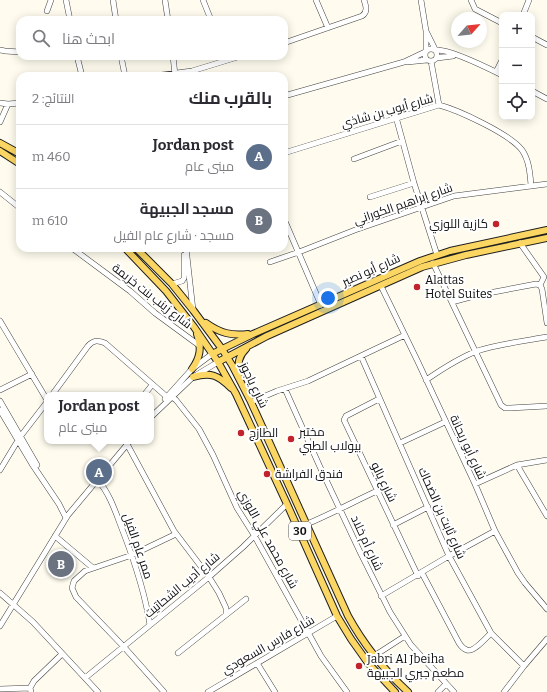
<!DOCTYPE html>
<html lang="ar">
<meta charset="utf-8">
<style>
:root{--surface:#fff;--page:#f2f2f3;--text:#2b2b33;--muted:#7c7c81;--line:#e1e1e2;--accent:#2563eb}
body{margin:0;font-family:Bitter,Cairo,serif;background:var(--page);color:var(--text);direction:rtl}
.controls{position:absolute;right:12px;top:12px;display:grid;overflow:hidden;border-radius:8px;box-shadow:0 2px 10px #0003}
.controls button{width:36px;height:36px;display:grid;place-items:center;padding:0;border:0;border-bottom:1px solid var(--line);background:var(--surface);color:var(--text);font:20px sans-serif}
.compass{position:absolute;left:451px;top:12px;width:36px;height:36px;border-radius:50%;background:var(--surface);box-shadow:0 2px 10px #0003;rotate:63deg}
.you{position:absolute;left:328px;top:298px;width:14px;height:14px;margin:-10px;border:3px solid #fff;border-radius:50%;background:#1a73e8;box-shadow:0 0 0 6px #1a73e833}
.badge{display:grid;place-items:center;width:26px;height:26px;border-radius:50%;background:var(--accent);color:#fff;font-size:13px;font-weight:700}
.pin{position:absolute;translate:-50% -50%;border:2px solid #fff;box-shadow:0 1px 4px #0006}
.popup{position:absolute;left:44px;top:392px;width:110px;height:52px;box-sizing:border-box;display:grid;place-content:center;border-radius:8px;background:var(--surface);filter:drop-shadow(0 1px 3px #0005);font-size:13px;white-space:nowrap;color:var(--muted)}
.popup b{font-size:15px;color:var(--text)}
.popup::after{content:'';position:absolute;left:50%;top:100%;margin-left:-8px;border:8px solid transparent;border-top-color:var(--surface)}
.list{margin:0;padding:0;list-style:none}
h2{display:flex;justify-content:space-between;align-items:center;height:52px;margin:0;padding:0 16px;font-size:17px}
h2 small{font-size:13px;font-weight:400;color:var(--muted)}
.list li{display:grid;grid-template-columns:26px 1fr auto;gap:12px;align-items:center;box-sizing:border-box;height:64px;padding:0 16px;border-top:1px solid var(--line)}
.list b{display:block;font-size:15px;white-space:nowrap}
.list p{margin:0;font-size:13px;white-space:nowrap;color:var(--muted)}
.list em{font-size:13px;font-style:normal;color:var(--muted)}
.icon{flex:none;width:22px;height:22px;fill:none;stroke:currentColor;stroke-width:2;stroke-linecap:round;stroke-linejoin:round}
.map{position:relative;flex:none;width:547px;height:692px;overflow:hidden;direction:ltr}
.search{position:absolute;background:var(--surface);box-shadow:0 2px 10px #0003;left:16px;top:16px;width:272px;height:44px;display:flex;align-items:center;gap:10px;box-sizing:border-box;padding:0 14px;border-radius:12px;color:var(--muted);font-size:15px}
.panel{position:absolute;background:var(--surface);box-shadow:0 2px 10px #0003;left:16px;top:72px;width:272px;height:180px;border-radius:12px;direction:rtl}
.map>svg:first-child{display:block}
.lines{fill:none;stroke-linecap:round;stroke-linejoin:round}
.minor-casing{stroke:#414141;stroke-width:6}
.major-casing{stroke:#1f1f1f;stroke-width:8}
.minor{stroke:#fff;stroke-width:5}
.major{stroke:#fbd663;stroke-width:6}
.poi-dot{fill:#c2232b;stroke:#fff;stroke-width:1.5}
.labels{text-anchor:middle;stroke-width:4;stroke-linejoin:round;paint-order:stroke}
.shield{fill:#fff;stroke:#565656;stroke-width:1}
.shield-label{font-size:11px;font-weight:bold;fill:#0e0e0e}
.street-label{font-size:12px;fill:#0e0e0e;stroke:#fff}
.poi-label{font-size:12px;fill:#0e0e0e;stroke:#fff;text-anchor:start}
</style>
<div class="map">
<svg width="547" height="692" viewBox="0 0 547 692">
<rect width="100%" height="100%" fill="#fffcef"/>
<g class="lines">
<defs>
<path id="minor" d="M66 0 70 20
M113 0 116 20
M165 0 168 20
M203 0 211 20
M316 0 328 28
M421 0 426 31V51
M471 0 475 9 502 23
M47 11 51 0
M523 15 529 0
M426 31 435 49
M532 37 547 45
M284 43 362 16C368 12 366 6 364 0
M425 55a6 6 0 1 1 12 0a6 6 0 1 1-12 0Z
M0 50 5 51 20 52
M436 50C450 49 488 68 502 75
M77 56 82 76
M121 56 125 76
M173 56 175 75
M437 58 453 56
M431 61 439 105
M407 62 427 60
M496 72 502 60
M154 76 192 71 241 56
M532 91 547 99
M284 96 404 62 425 52
M0 103 8 104 20 103
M396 117 414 183 437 255
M0 122 8 104
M284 153 439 105C458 110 510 134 522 150 529 160 530 173 531 185
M354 159 402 141
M0 192 20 208
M370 197 414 183
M284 219 321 305
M520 243 544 277 540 285
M72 248 130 291 155 313 200 346
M186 248 193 310
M270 262 299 252 355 230 454 196 547 184
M433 263 501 405 505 408H510L547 406
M172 284 182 281 184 278V255
M381 286 418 362 475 484 495 531 518 573 525 583 547 609
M452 302 478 295 536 284 540 285 542 289 547 323
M0 321 47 400
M361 356 449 556 491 633 524 666
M426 380C442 369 459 358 477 351 499 344 524 341 547 337
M285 389 320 467 361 554 390 612 411 645 454 692
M0 390 32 374
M52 395 88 346C93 340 98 340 105 343L167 397
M144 395 152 385
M172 397 176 400 199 429 213 455 237 508 254 535 321 656 347 692
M165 399 192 369 212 354
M379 399 346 416 344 420 418 576
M0 401 37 465
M251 402 277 391 308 381 405 335
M0 410 32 464 59 504 66 518
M151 417 193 377 218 362
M400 443 445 422
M127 444 174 531 209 577 219 593 226 608V614
M517 465 547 516
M0 470 20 437 47 402
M97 479C111 495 116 514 124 534 135 563 145 593 150 625
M475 484 517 465 547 460
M307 524C331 514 353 502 377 491
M393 525 428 507
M55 536 93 568
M422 573 459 643C461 646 463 649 467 650 473 653 487 637 491 633
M0 593 33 622 98 692
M381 596 449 556 495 531
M0 626 68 515 130 441
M178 653 246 599
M374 656 405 636
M257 663 275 692
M85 678 209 577 243 547 287 504
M0 689 30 688
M31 692 30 688 34 681 62 654
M164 692 124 647 76 597 72 588 74 581 85 571 132 555 176 534
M208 692 337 616
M438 692 446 684
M504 692 524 666 547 639"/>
<path id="major" d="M0 143 20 154
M0 151 20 164
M125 248 166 291 194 327 218 362 236 394 287 504 337 616 351 639 368 663 395 692
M136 248 172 284 193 310 222 349 232 365 251 402 348 616C364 645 384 670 408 692
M206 323C220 333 231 336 248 334
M212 354 253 334 420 261 450 251 547 230
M218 362 267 336 422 267 466 255 547 238
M192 369C200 358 202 348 197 334
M239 374C238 363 238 357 246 349
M193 377C211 372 218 375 231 388"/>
</defs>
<!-- minor casing -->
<use href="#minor" class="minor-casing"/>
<!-- major casing -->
<use href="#major" class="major-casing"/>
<!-- minor -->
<use href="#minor" class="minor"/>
<!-- major -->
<use href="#major" class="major"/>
</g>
<!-- markers -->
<g class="poi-dot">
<circle cx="496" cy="224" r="4"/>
<circle cx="417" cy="287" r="4"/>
<circle cx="241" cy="433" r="4"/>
<circle cx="291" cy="439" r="4"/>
<circle cx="267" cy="474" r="4"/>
<circle cx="359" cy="666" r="4"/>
</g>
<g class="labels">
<!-- shield labels -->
<rect class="shield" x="289" y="522" width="22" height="18" rx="3"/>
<g class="shield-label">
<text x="300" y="535">30</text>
</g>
<!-- street labels -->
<g class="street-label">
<text transform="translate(387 111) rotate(-16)" y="4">شارع أيوب بن شاذي</text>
<text transform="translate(403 204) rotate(-19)" y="4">شارع إبراهيم الكوراني</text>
<text transform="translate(371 270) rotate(-24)" y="4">شارع أبو نصير</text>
<text transform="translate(152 296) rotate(38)" y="4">شارع زينب بنت خزيمة</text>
<text transform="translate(254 385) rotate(64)" y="4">شارع ياجوز</text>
<text transform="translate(468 447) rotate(65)" y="4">شارع أبو ريحانة</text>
<text transform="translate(384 482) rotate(64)" y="4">شارع يالو</text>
<text transform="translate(442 513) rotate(66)" y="4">شارع ثابت بن الضحاك</text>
<text transform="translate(268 539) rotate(61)" y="4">شارع محمد علي اللوزي</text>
<text transform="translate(367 543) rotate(65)" y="4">شارع أم خلاد</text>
<text transform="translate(138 546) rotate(71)" y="4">ممر عام الفيل</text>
<text transform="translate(182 585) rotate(-40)" y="4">شارع أديب الشحاتيت</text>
<text transform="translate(268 645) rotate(-30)" y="4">شارع فارس السعودي</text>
</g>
<!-- poi labels -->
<g class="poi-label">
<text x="488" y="228" text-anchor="end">كازية اللوزي</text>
<text x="425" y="284">Alattas<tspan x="425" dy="14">Hotel Suites</tspan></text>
<text x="299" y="436">مختبر<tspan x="299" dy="14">بيولاب الطبي</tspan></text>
<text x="249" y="437">الطازج</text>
<text x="275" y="478">فندق الفراشة</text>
<text x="367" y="663">Jabri Al Jbeiha<tspan x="367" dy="14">مطعم جبري الجبيهة</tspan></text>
</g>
</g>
</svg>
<div class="controls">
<button>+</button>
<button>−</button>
<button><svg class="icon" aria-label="locate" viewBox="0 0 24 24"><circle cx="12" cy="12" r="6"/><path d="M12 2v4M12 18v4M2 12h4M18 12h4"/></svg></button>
</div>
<svg class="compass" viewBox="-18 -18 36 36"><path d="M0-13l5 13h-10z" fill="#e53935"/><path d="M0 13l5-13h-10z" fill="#7c7c81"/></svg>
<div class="you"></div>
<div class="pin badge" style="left:99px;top:472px;background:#5c6f8a">A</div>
<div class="popup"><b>Jordan post</b>مبنى عام</div>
<div class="pin badge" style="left:61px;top:564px;background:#6b7280">B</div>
<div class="search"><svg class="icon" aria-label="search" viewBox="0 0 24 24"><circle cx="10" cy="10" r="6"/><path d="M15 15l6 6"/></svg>ابحث هنا</div>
<section class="panel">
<h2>بالقرب منك<small>النتائج: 2</small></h2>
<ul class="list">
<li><span class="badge" style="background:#5c6f8a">A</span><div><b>Jordan post</b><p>مبنى عام</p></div><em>460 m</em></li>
<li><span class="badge" style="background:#6b7280">B</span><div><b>مسجد الجبيهة</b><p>مسجد · شارع عام الفيل</p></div><em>610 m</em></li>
</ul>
</section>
</div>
